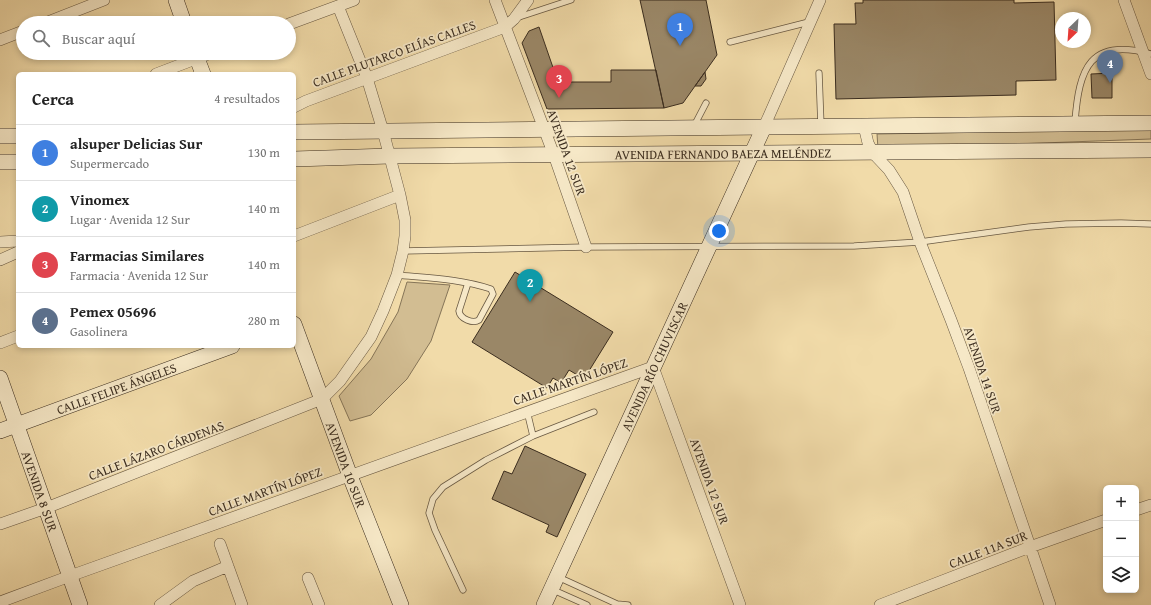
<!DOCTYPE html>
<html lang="es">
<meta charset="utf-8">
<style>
:root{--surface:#fff;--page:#f2f2f2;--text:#222;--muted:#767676;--line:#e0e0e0;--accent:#2563eb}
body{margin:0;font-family:"Gentium Book Plus",serif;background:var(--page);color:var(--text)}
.controls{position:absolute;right:12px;bottom:12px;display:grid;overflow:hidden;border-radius:6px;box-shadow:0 2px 6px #0003}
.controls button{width:36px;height:36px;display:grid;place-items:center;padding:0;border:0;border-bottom:1px solid var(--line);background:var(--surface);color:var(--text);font:20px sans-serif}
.compass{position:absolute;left:1055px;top:12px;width:36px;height:36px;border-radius:50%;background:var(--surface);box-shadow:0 2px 6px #0003;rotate:205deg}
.you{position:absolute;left:719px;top:231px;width:14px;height:14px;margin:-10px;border:3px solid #fff;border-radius:50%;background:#1a73e8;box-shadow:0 0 0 6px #1a73e833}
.badge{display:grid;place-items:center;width:26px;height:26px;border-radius:50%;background:var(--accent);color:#fff;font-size:13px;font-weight:700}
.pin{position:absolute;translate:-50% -33px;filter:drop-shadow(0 1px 2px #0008)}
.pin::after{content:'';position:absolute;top:21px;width:14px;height:12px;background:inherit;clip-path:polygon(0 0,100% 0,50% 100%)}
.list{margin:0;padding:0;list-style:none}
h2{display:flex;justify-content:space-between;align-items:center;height:52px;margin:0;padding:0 16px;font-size:17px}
h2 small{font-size:13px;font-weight:400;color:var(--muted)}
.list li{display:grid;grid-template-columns:26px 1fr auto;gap:12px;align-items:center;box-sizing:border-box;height:56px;padding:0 16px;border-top:1px solid var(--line)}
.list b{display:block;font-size:15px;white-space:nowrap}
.list p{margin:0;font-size:13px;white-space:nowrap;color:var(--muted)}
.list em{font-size:13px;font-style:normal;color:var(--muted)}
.icon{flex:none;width:22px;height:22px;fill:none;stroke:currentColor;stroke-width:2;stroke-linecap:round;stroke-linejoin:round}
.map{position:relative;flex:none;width:1151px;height:605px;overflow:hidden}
.search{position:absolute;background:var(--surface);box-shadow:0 2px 6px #0003;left:16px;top:16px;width:280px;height:44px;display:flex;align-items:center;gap:10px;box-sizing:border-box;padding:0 14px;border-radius:22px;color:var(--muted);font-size:15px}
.panel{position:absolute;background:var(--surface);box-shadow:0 2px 6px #0003;left:16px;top:72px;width:280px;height:276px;border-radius:6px}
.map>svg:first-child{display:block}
.green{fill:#d2bd92;stroke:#867558}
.building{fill:#9a8767;stroke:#3b2d1f}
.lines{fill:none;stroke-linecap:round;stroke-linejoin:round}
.lane-casing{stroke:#685842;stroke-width:7}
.street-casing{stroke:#685842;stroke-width:12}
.secondary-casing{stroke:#3b2d1f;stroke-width:16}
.lane{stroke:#f6e8c7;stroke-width:5.5}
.street{stroke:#f6e8c7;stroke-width:11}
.secondary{stroke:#f6e8c7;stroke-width:15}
.labels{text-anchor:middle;stroke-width:3.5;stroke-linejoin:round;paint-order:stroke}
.street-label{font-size:13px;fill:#3b2d1f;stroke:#f6e8c7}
</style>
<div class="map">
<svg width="1151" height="605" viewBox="0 0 1151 605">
<rect width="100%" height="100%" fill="#f1dba9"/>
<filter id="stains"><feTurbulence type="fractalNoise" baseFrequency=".005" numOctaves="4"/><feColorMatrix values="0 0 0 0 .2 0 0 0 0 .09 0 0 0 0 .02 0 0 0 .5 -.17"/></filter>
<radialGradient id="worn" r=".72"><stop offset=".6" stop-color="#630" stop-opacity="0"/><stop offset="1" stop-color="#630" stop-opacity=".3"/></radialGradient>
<!-- green -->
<path class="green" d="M1151 129V139L878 149 877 134Z
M407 282 450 285 431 341 407 379 371 415 350 421 339 396 371 359 398 312Z"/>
<!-- building -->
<path class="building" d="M640 0H706L717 55 683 103 664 108Z
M863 0H1014V3L1054 2 1056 80 1016 81V95L836 99 834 24H856L855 3H863Z
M539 27 558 82H611V70H656L664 108 547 109 522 43 529 31Z
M705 72 706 79 701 86H695Z
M1112 73V98H1092L1091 74Z
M515 272 613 332 584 379 569 370 561 383 553 378 547 388 472 342Z
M525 446 586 474 557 537 546 532 549 525 492 499 504 471 512 474Z"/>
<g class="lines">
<defs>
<path id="lane" d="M516 18 571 0
M730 42 809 22
M819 73 821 126
M1075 122C1079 68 1090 37 1151 54
M694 126 706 103
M403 251 586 247 854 246 920 242 1029 227 1066 224 1121 223 1151 224
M397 275C429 278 461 279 491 289L493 294 479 320C473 324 460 319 459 311L468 283
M527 411 533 436 594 412
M558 577 617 604 628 605
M551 589 587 605
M463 590 435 530 429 513 433 499 443 487 486 460 533 436"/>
<path id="street" d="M495 0 554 155 586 247
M1124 0 1151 74
M45 23 104 0
M289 24 354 0
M0 40 23 31
M156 74 211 53
M294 107 306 101 505 27 514 19 528 0
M864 126 868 143 873 153 889 170 903 192 920 242 951 320 969 368 1050 605
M764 127 820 0
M294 236 400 195
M0 242 18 241
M0 260 18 252
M0 343 18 336
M1136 510 1151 505
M0 524 46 508 322 399 340 381 371 337 383 311 397 275 403 251 405 236V220L400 195 383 131 367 78 338 6
M220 544 242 605
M308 578 319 605
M0 602 70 576 653 367 740 605
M160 605 193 581 228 566
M880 605 1030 547 1106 520"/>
<g id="secondary">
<path d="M176 0 184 23"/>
<path d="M195 53 203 74"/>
<path d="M294 132 1151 123"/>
<path d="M0 136H18"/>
<path id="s1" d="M294 159 390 156 1151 150"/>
<path d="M0 162H18"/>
<path id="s2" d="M294 324 350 476 401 605"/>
<path id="s3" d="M0 378 80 605"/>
<path id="s4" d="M0 431 232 346"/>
<path id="s5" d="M544 605 764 127"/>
</g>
</defs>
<!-- lane casing -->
<use href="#lane" class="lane-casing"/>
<!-- street casing -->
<use href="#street" class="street-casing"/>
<!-- secondary casing -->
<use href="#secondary" class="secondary-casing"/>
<!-- lane -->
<use href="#lane" class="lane"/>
<!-- street -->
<use href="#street" class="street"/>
<!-- secondary -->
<use href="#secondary" class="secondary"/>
</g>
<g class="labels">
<!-- street labels -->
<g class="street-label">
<text transform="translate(394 53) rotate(-20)" y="5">CALLE PLUTARCO ELÍAS CALLES</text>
<text transform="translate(567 152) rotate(70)" y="5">AVENIDA 12 SUR</text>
<text dy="5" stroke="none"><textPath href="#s1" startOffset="429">AVENIDA FERNANDO BAEZA MELÉNDEZ</textPath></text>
<text dy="5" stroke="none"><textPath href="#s5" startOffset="263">AVENIDA RÍO CHUVISCAR</textPath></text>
<text transform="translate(983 370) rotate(71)" y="5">AVENIDA 14 SUR</text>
<text transform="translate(570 381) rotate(-19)" y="5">CALLE MARTÍN LÓPEZ</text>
<text dy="5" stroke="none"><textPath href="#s4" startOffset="124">CALLE FELIPE ÁNGELES</textPath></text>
<text transform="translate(156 450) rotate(-21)" y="5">CALLE LÁZARO CÁRDENAS</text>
<text dy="5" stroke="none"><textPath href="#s2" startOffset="150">AVENIDA 10 SUR</textPath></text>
<text transform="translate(710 481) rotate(70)" y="5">AVENIDA 12 SUR</text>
<text dy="5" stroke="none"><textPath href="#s3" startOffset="120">AVENIDA 8 SUR</textPath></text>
<text transform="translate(265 491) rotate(-20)" y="5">CALLE MARTÍN LÓPEZ</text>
<text transform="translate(988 549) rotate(-21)" y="5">CALLE 11A SUR</text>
</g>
</g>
<rect width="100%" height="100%" filter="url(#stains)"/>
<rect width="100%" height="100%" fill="url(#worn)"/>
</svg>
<div class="controls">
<button>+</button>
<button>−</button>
<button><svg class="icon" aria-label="layers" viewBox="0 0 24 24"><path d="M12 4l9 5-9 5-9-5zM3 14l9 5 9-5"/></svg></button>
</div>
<svg class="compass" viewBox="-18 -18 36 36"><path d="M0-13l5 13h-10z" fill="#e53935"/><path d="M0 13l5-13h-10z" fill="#767676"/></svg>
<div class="you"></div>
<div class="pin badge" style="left:680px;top:46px;background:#3f7fe0">1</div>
<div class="pin badge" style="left:530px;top:302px;background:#0f9aa8">2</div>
<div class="pin badge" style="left:559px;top:98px;background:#e0444e">3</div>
<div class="pin badge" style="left:1110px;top:83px;background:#5c6f8a">4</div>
<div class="search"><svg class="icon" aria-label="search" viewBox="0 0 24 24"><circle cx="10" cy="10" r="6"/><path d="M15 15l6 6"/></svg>Buscar aquí</div>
<section class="panel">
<h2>Cerca<small>4 resultados</small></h2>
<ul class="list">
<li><span class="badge" style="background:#3f7fe0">1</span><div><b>alsuper Delicias Sur</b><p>Supermercado</p></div><em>130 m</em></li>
<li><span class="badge" style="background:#0f9aa8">2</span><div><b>Vinomex</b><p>Lugar · Avenida 12 Sur</p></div><em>140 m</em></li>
<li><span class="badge" style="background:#e0444e">3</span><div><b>Farmacias Similares</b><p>Farmacia · Avenida 12 Sur</p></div><em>140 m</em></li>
<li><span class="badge" style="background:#5c6f8a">4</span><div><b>Pemex 05696</b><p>Gasolinera</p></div><em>280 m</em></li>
</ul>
</section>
</div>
